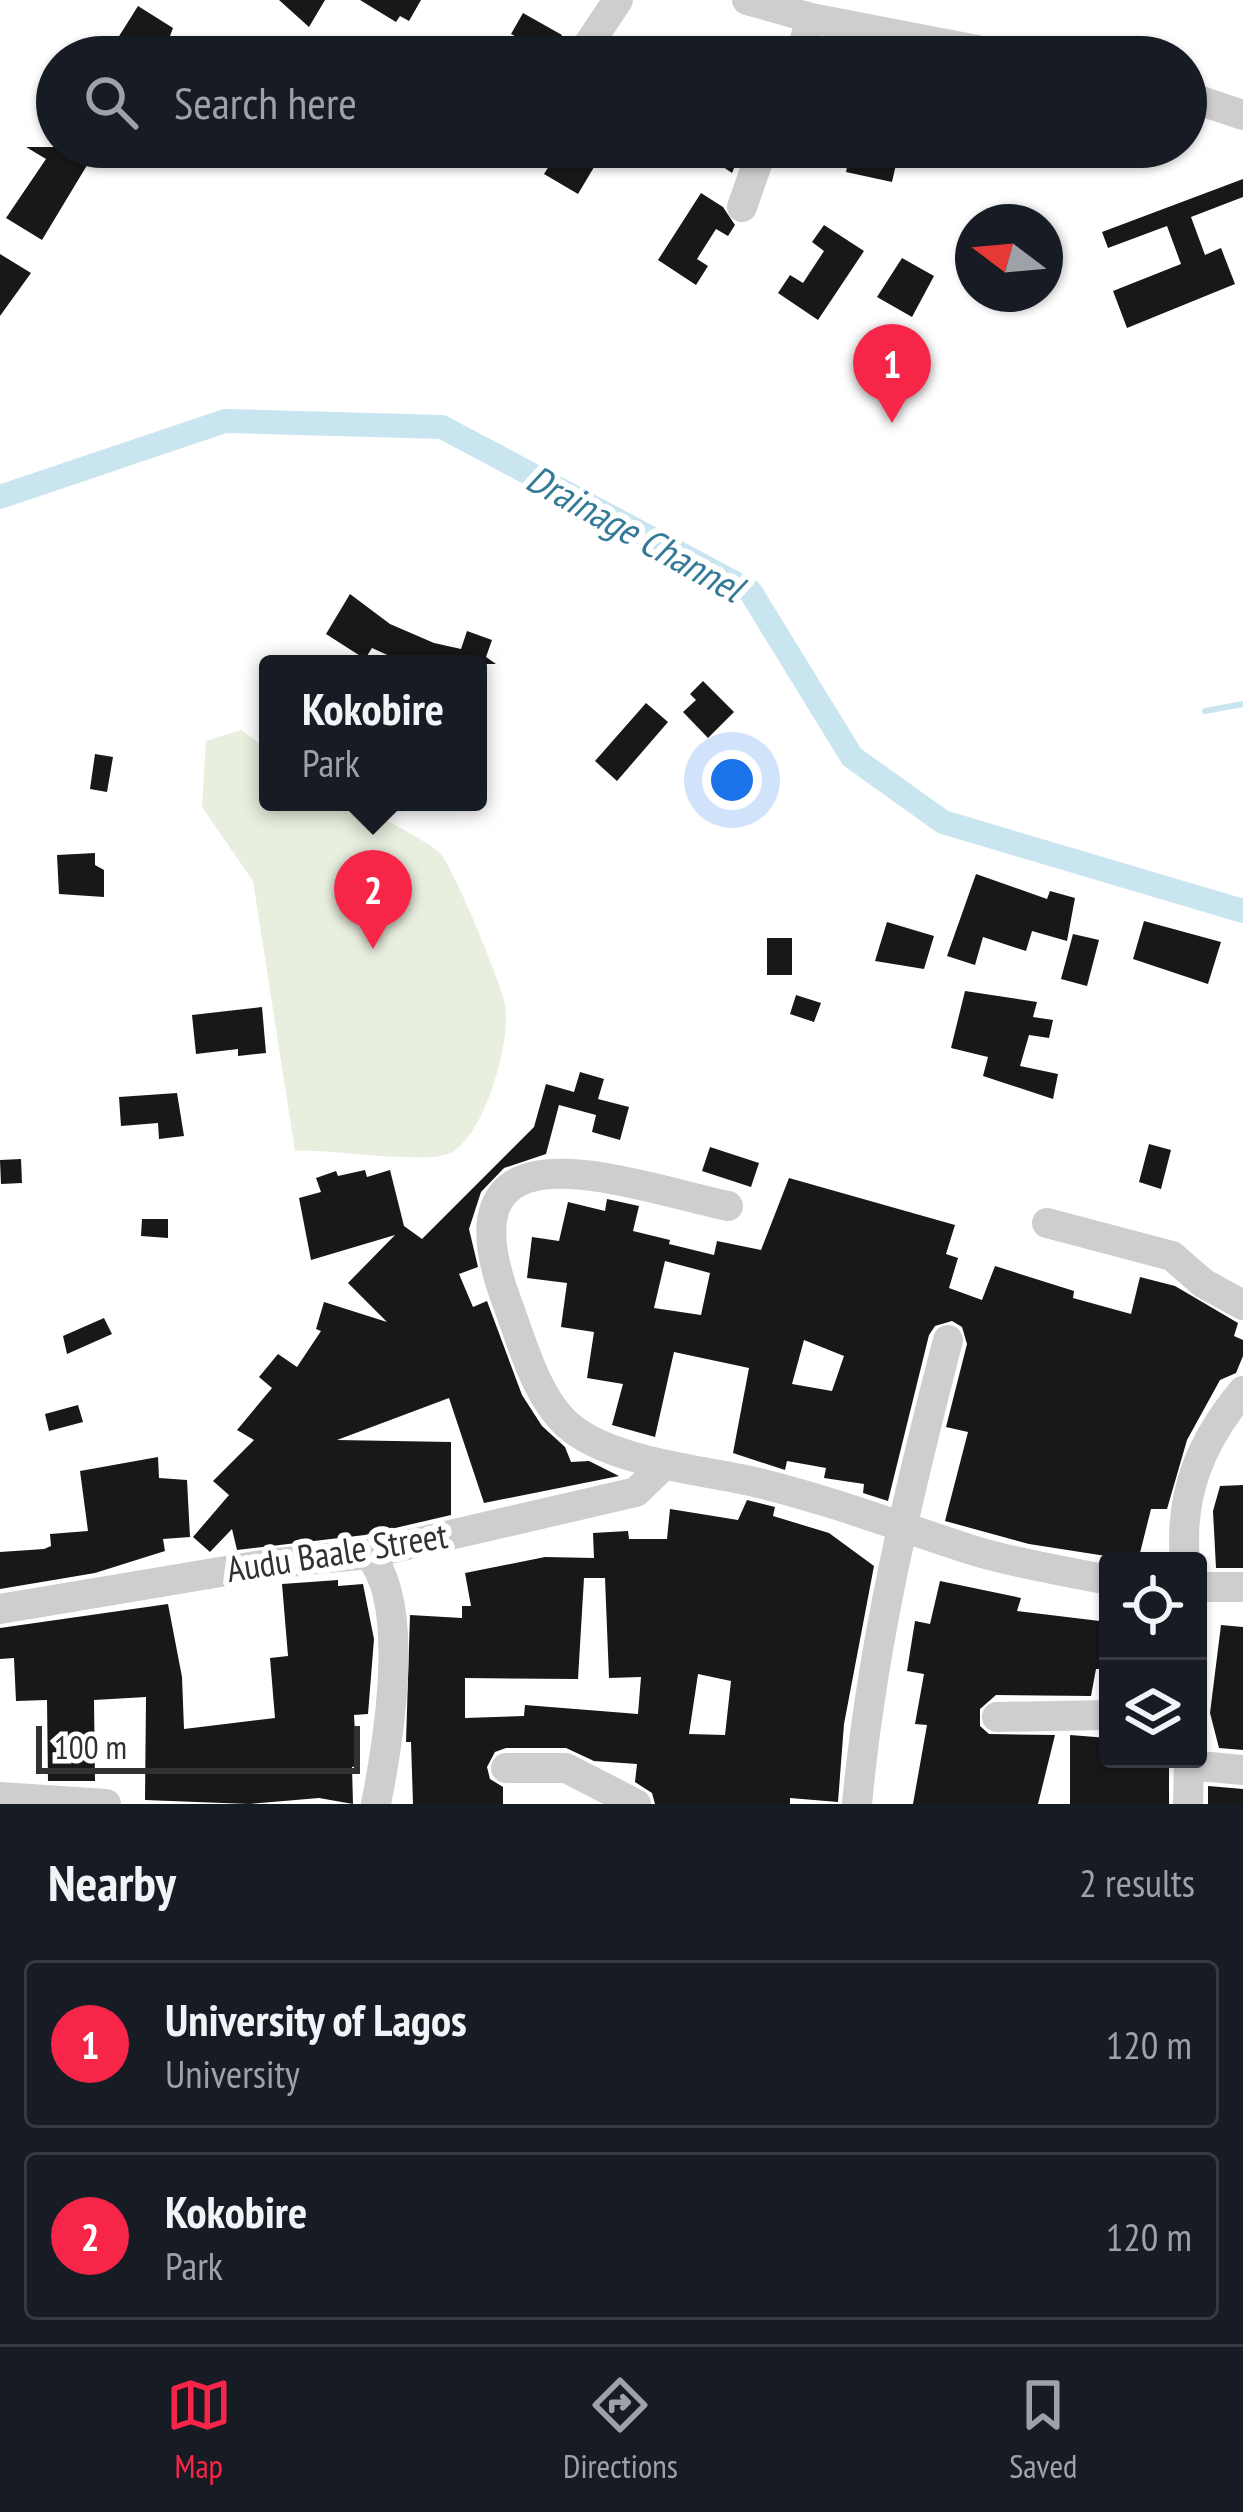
<!DOCTYPE html>
<style>
:root{--surface:#171b24;--page:#20242c;--text:#f1f3f6;--muted:#9ea1a6;--line:#363941;--accent:#f72548}
body{margin:0;font-family:"PT Sans Narrow",sans-serif;background:var(--page);color:var(--text)}
.controls{position:absolute;right:36px;bottom:36px;display:grid;overflow:hidden;border-radius:12px;box-shadow:0 3px 9px #0004}
.controls button{width:108px;height:108px;display:grid;place-items:center;padding:0;border:0;border-bottom:3px solid var(--line);background:var(--surface);color:var(--text);font:60px sans-serif}
.compass{position:absolute;left:955px;top:204px;width:108px;height:108px;border-radius:50%;background:var(--surface);box-shadow:0 3px 9px #0004;rotate:286deg}
.scale{position:absolute;left:36px;bottom:30px;width:324px;box-sizing:border-box;padding-left:12px;border:6px solid #313131;border-top:0;font-size:33px;line-height:42px;white-space:nowrap;color:#313131;-webkit-text-stroke:9px #fff;paint-order:stroke}
.you{position:absolute;left:732px;top:780px;width:42px;height:42px;margin:-30px;border:9px solid #fff;border-radius:50%;background:#1a73e8;box-shadow:0 0 0 18px #1a73e833}
.badge{display:grid;place-items:center;width:78px;height:78px;border-radius:50%;background:var(--accent);color:#fff;font-size:39px;font-weight:700}
.pin{position:absolute;translate:-50% -99px;filter:drop-shadow(0 3px 6px #0008)}
.pin::after{content:'';position:absolute;top:63px;width:42px;height:36px;background:inherit;clip-path:polygon(0 0,100% 0,50% 100%)}
.popup{position:absolute;left:259px;top:655px;width:228px;height:156px;box-sizing:border-box;display:grid;place-content:center;border-radius:12px;background:var(--surface);filter:drop-shadow(0 3px 9px #0005);font-size:39px;white-space:nowrap;color:var(--muted)}
.popup b{font-size:45px;color:var(--text)}
.popup::after{content:'';position:absolute;left:50%;top:100%;margin-left:-24px;border:24px solid transparent;border-top-color:var(--surface)}
.list{margin:0;padding:0;list-style:none}
h2{display:flex;justify-content:space-between;align-items:center;height:156px;margin:0;padding:0 48px;font-size:51px}
h2 small{font-size:39px;font-weight:400;color:var(--muted)}
.list li{display:grid;grid-template-columns:78px 1fr auto;gap:36px;align-items:center;box-sizing:border-box;height:168px;margin:0 24px 24px;padding:0 24px;border:3px solid var(--line);border-radius:12px}
.list b{display:block;font-size:45px;white-space:nowrap}
.list p{margin:0;font-size:39px;white-space:nowrap;color:var(--muted)}
.list em{font-size:39px;font-style:normal;color:var(--muted)}
.icon{flex:none;width:66px;height:66px;fill:none;stroke:currentColor;stroke-width:2;stroke-linecap:round;stroke-linejoin:round}
.map{position:relative;flex:none;width:1243px;height:1804px;overflow:hidden}
.search{position:absolute;background:var(--surface);box-shadow:0 3px 9px #0004;left:36px;right:36px;top:36px;height:132px;display:flex;align-items:center;gap:30px;box-sizing:border-box;padding:0 42px;border-radius:66px;color:var(--muted);font-size:45px}
.sheet{height:540px;background:var(--surface)}
nav{display:flex;justify-content:space-around;align-items:center;box-sizing:border-box;height:168px;border-top:3px solid var(--line);background:var(--surface);font-size:33px;color:var(--muted)}
nav a{display:grid;justify-items:center;gap:6px}
nav .on{color:var(--accent)}
.map>svg:first-child{display:block}
.green{fill:#e9efdf}
.lines{fill:none;stroke-linecap:round;stroke-linejoin:round}
.stream{stroke:#c9e5f0;stroke-width:6}
.canal{stroke:#c9e5f0;stroke-width:24}
.building{fill:#181818;fill-rule:evenodd}
.minor{stroke:#cecece;stroke-width:30}
.labels{text-anchor:middle;stroke-width:12;stroke-linejoin:round;paint-order:stroke}
.street-label{font-size:36px;fill:#313131;stroke:#fff}
.water-label{font-size:39px;font-style:italic;fill:#347a96;stroke:#fff}
</style>
<div class="map">
<svg width="1243" height="1804" viewBox="0 0 1243 1804">
<rect width="100%" height="100%" fill="#fff"/>
<!-- green -->
<path class="green" d="M241 730 268 750V802C291 802 329 795 351 803 366 809 429 842 439 852 453 866 501 983 505 1004 512 1040 484 1138 450 1153 425 1165 333 1149 295 1151L253 881 202 807 206 741Z"/>
<g class="lines">
<!-- stream -->
<path class="stream" d="M1205 711 1243 704"/>
<!-- canal -->
<path class="canal" d="M0 497 225 421 442 427 750 591 852 757 943 822 1243 911"/>
</g>
<!-- building -->
<path class="building" d="M279 0H325L309 27Z
M360 0H421L409 21 400 16 396 22Z
M138 6 173 28 164 52 152 44 144 57H106Z
M523 13 562 35 550 57H517L526 42 511 34Z
M26 147H98L42 240 6 218 46 159Z
M561 147H606L578 194 544 174Z
M694 147H734L741 151 732 173Z
M867 147H900L892 182 846 172 851 148Z
M1243 179V197L1191 217 1205 255 1221 248 1235 284 1127 328 1113 291 1181 264 1167 226 1108 248 1102 232Z
M701 193 723 207 735 225 728 236 716 229 697 259 708 266 696 285 658 260Z
M824 225 864 251 818 320 778 293 790 275 803 283 824 251 812 242Z
M0 254 31 273 0 316Z
M902 258 934 276 912 317 877 297Z
M350 594 390 624 434 643 461 649 467 631 492 640 486 657 496 664H407L372 648 365 659 326 634Z
M703 681 734 712 708 738 683 712 696 700 690 694Z
M646 703 668 722 617 781 595 761Z
M95 754 113 757 107 792 90 789Z
M95 853V865L104 870V897L59 894 57 855Z
M976 874 1047 899 1050 891 1075 898 1067 941 1032 931 1026 951 983 937 975 965 947 956Z
M1144 921 1221 942 1208 984 1133 959Z
M887 922 934 936 924 969 875 961Z
M1073 934 1099 940 1087 986 1061 979Z
M767 938H792V975H767Z
M965 991 1037 1002 1033 1017 1053 1020 1049 1038 1029 1035 1020 1066 1058 1074 1053 1099 983 1076 988 1057 951 1048Z
M796 995 821 1003 814 1022 790 1014Z
M262 1007 266 1053 238 1056V1049L196 1054 192 1015Z
M580 1072 604 1079 598 1099 629 1107 620 1140 592 1132 596 1115 559 1105 546 1154 504 1168 481 1192 469 1229 478 1267 459 1274 473 1307 487 1301 522 1395 542 1426 565 1447 571 1462 589 1461 619 1476 484 1503 449 1398 337 1440 451 1442V1515L365 1535 237 1550 232 1529 210 1552 193 1537 229 1495 213 1481 254 1440 237 1430 272 1388 259 1377 278 1354 297 1367 321 1331 316 1329 324 1302 387 1322 348 1283 395 1235 311 1260 299 1198 321 1192 316 1178 336 1171 338 1176 365 1170 367 1177 390 1170 404 1226 422 1239 534 1127 546 1084 574 1092Z
M177 1093 184 1136 159 1139 158 1123 121 1126 119 1097Z
M1149 1144 1171 1150 1161 1189 1139 1182Z
M710 1147 759 1163 751 1187 702 1171Z
M21 1159 22 1183 1 1184 0 1160Z
M789 1178 955 1225 946 1254 958 1258 949 1288 982 1300 995 1266 1074 1291 1073 1298 1131 1314 1140 1277 1175 1286 1238 1323 1234 1336 1243 1340V1356L1236 1373 1220 1380 1187 1440 1167 1509H1151L1138 1561 1029 1544 945 1521 968 1432 946 1427 967 1344 962 1327 952 1321 935 1326 929 1335 888 1501 863 1493 864 1484 824 1478 826 1468 787 1461 785 1470 733 1453 749 1368 674 1352 655 1437 612 1425 623 1384 587 1378 594 1332 561 1327 567 1283 527 1278 532 1237 559 1241 568 1202 605 1211 607 1199 639 1206 633 1231 670 1240 669 1244 714 1255 717 1241 761 1250ZM665 1261 710 1273 701 1315 654 1308ZM804 1340 844 1356 832 1391 792 1384Z
M142 1219H168V1238L141 1236Z
M104 1318 112 1334 67 1354 63 1336Z
M78 1405 83 1422 49 1431 45 1414Z
M158 1457 159 1478 187 1480 190 1537 163 1539 165 1551 95 1573 0 1589V1552L44 1549 51 1546 50 1534 88 1531 80 1471Z
M1243 1485V1568H1216L1213 1511 1220 1486Z
M747 1500 775 1507 773 1516 829 1533 874 1566 844 1724 838 1802 790 1798V1804H655L652 1793 635 1782 637 1764 594 1761 566 1748H506L495 1752 487 1767 490 1779 503 1787V1804H413L411 1742H406L410 1615 462 1618V1606H471L465 1573 545 1557 594 1558 593 1533 628 1531 629 1539H667L670 1509 738 1520ZM584 1578H605L609 1678 641 1677 638 1714 525 1705 524 1716 465 1718V1678L578 1679ZM698 1674 731 1681 725 1735 689 1734Z
M338 1580V1586L363 1584 374 1639 368 1714 354 1715 357 1766 352 1767 353 1804 319 1798 249 1804 145 1800 146 1697 94 1700 95 1781H48L47 1700 16 1701 14 1658 0 1659V1628L168 1604 182 1677 184 1729 275 1718 270 1658 288 1656 282 1584Z
M940 1581 1021 1598 1017 1611 1108 1622V1669H1096L1091 1696 996 1695 980 1709V1726L989 1734 1055 1735 1038 1804H913L927 1725 915 1724 924 1674 907 1671 915 1621 930 1624Z
M1221 1625 1243 1627V1750L1219 1748 1210 1713Z
M1070 1735 1108 1738V1764L1169 1759V1804H1070Z
M1208 1786 1243 1789V1804H1208Z"/>
<g class="lines">
<!-- minor -->
<path class="minor" d="M747 0 811 18 1013 57
M580 57 618 0
M800 57 811 18
M1186 96 1243 115
M742 207 763 147
M728 1206C623 1183 434 1111 508 1305 522 1343 537 1399 569 1426 612 1463 705 1470 759 1483 833 1501 903 1528 975 1551 1018 1564 1064 1571 1108 1580
M1047 1223 1172 1256 1203 1283 1243 1305
M368 1554C412 1601 388 1743 376 1804
M1185 1561C1179 1494 1201 1441 1243 1391
M1198 1587H1243
M0 1609 268 1564 368 1554 636 1492 663 1466
M997 1717 1108 1715
M1189 1765 1243 1770
M506 1768H566L636 1804
M0 1797 106 1804
M857 1804C872 1645 908 1494 948 1340
M1188 1804 1189 1759"/>
</g>
<g class="labels">
<!-- street labels -->
<g class="street-label">
<text transform="translate(337 1552) rotate(-9)" y="13">Audu Baale Street</text>
</g>
<!-- water labels -->
<g class="water-label">
<text transform="translate(635 533) rotate(29)" y="14">Drainage Channel</text>
</g>
</g>
</svg>
<div class="controls">
<button><svg class="icon" aria-label="locate" viewBox="0 0 24 24"><circle cx="12" cy="12" r="6"/><path d="M12 2v4M12 18v4M2 12h4M18 12h4"/></svg></button>
<button><svg class="icon" aria-label="layers" viewBox="0 0 24 24"><path d="M12 4l9 5-9 5-9-5zM3 14l9 5 9-5"/></svg></button>
</div>
<svg class="compass" viewBox="-18 -18 36 36"><path d="M0-13l5 13h-10z" fill="#e53935"/><path d="M0 13l5-13h-10z" fill="#9ea1a6"/></svg>
<div class="scale">100 m</div>
<div class="you"></div>
<div class="pin badge" style="left:892px;top:423px">1</div>
<div class="pin badge" style="left:373px;top:949px">2</div>
<div class="popup"><b>Kokobire</b>Park</div>
<div class="search"><svg class="icon" aria-label="search" viewBox="0 0 24 24"><circle cx="10" cy="10" r="6"/><path d="M15 15l6 6"/></svg>Search here</div>
</div>
<section class="sheet">
<h2>Nearby<small>2 results</small></h2>
<ul class="list">
<li><span class="badge">1</span><div><b>University of Lagos</b><p>University</p></div><em>120 m</em></li>
<li><span class="badge">2</span><div><b>Kokobire</b><p>Park</p></div><em>120 m</em></li>
</ul>
</section>
<nav>
<a class="on"><svg class="icon" aria-label="map" viewBox="0 0 24 24"><path d="M3 6l6-2 6 2 6-2v14l-6 2-6-2-6 2zM9 4v14M15 6v14"/></svg>Map</a>
<a><svg class="icon" aria-label="directions" viewBox="0 0 24 24"><path d="M12 3l9 9-9 9-9-9zM9 14v-3h6M13 9l2 2-2 2"/></svg>Directions</a>
<a><svg class="icon" aria-label="saved" viewBox="0 0 24 24"><path d="M7 4h10v16l-5-4-5 4z"/></svg>Saved</a>
</nav>
